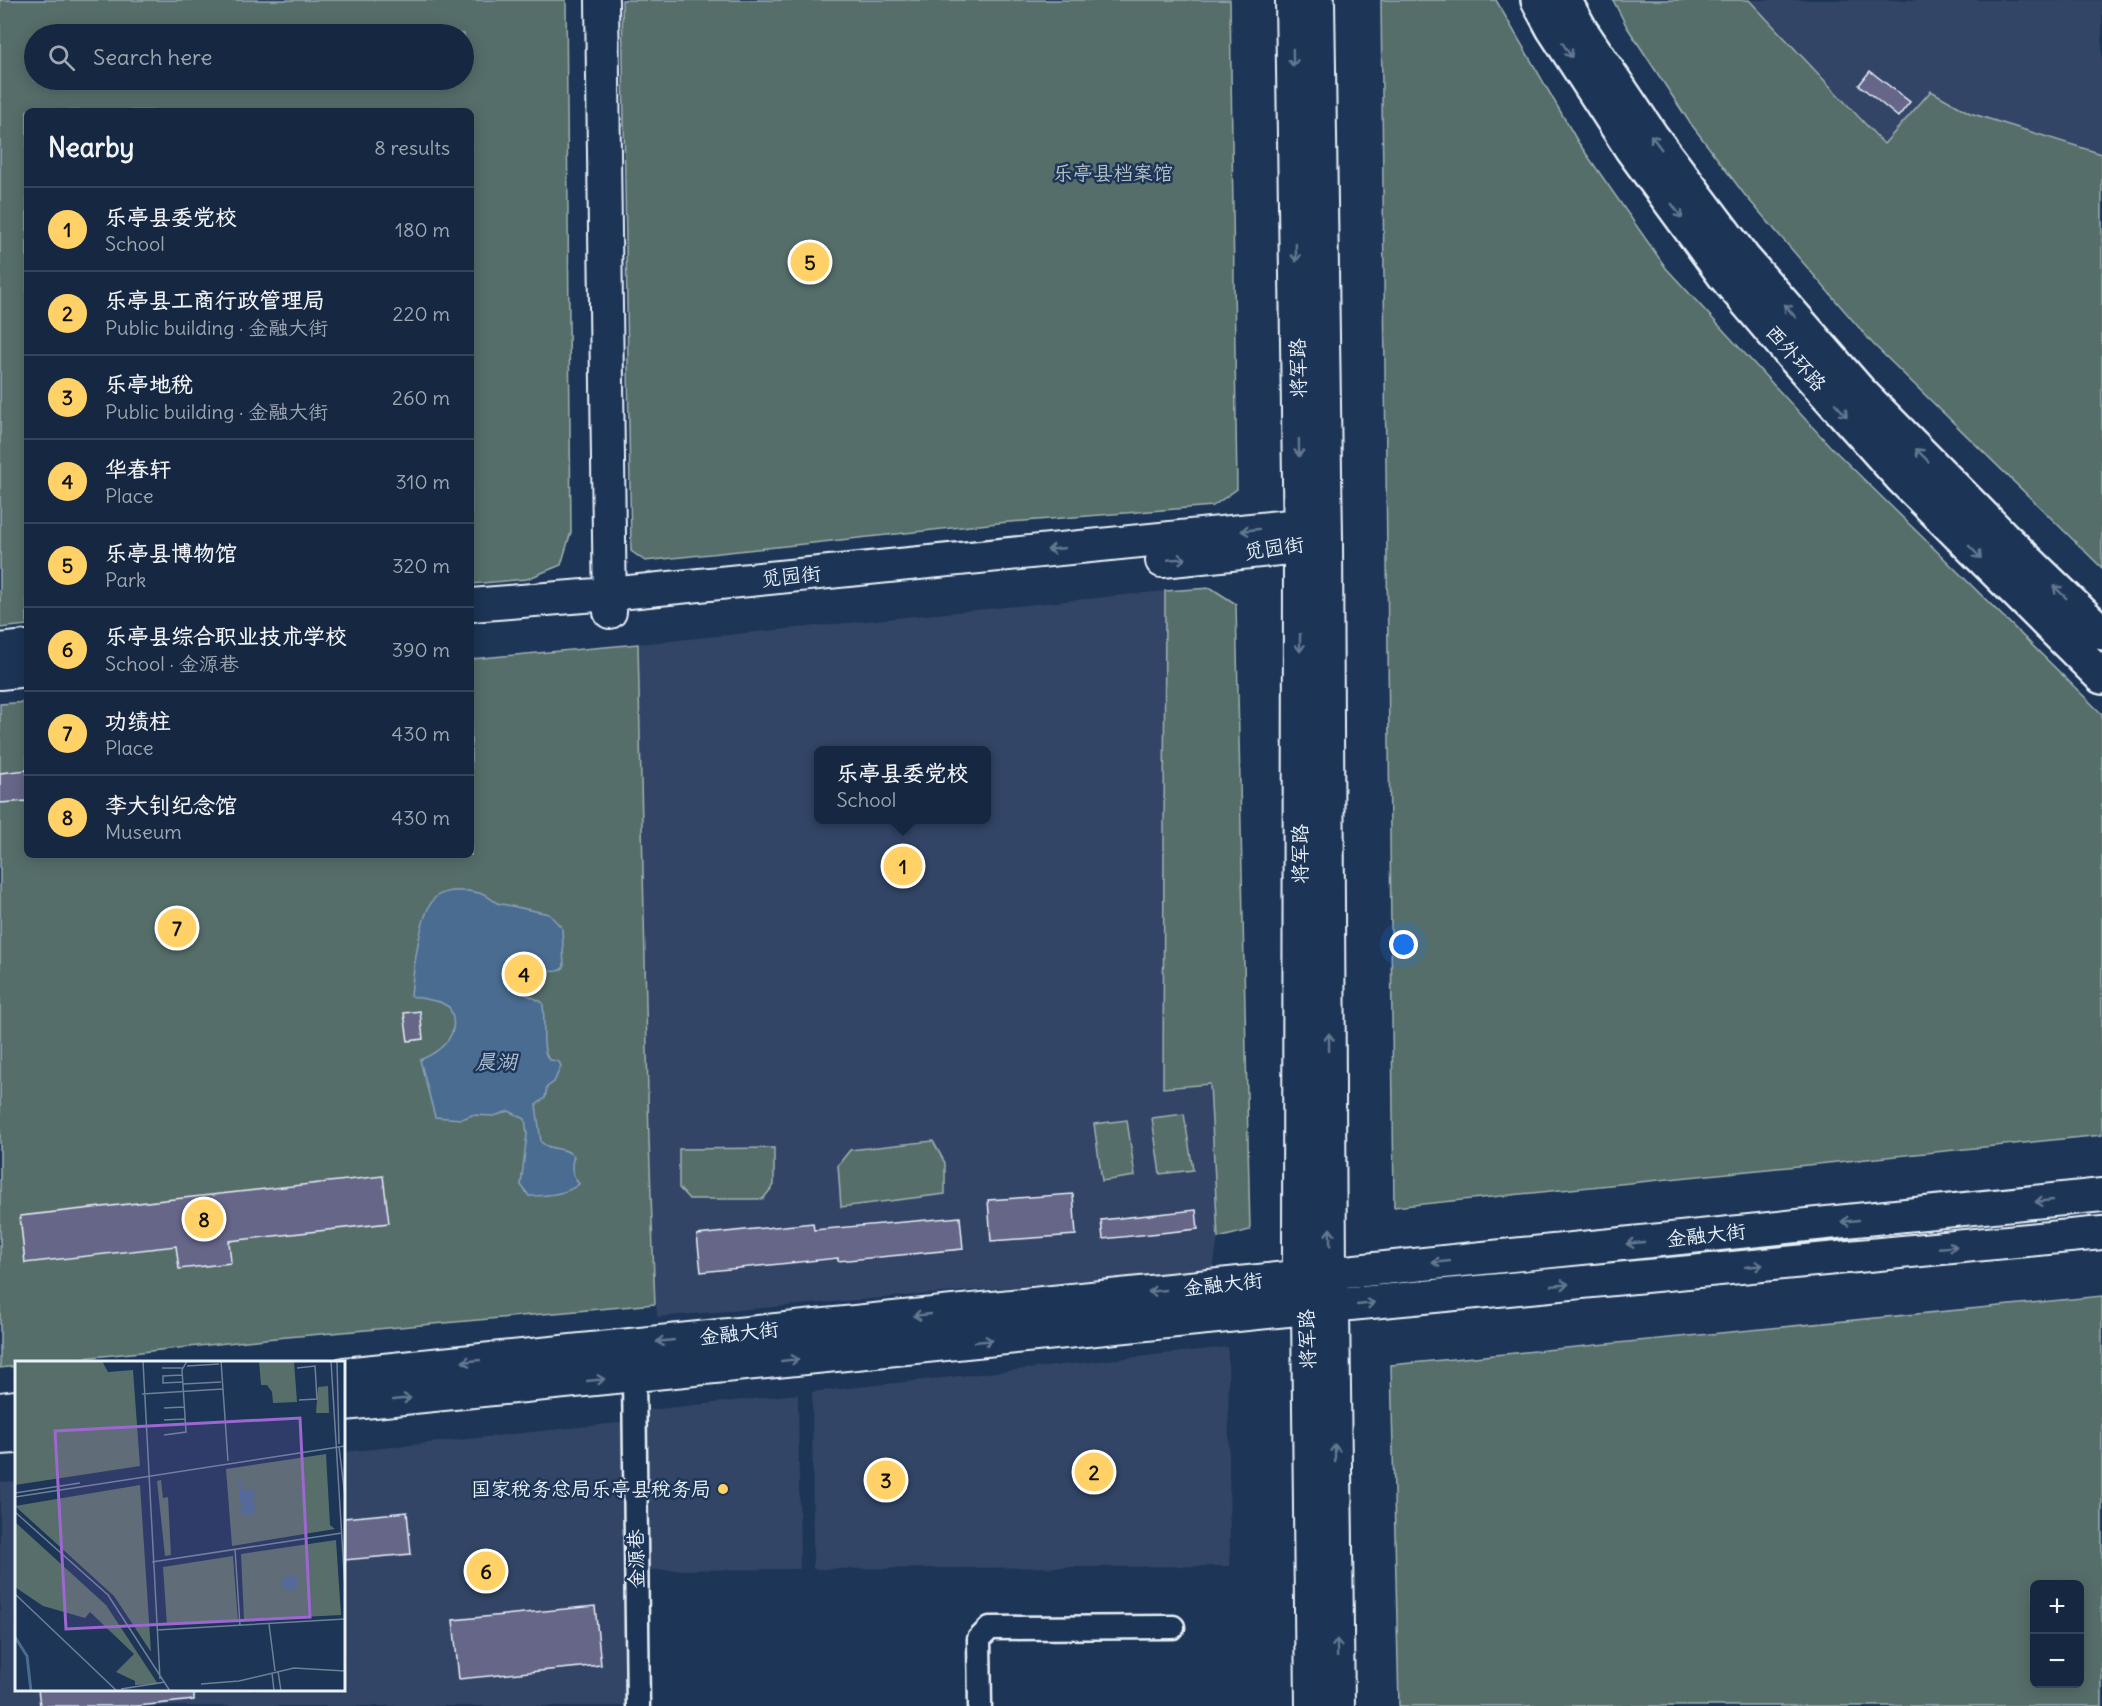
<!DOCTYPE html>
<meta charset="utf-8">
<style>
:root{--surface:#162841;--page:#23344c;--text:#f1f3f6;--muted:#9ea6b1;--line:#35445a;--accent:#ffd166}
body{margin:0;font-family:Delius,"LXGW WenKai TC",sans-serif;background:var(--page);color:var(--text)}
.controls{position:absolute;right:18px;bottom:18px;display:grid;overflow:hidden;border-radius:9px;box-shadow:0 3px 15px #0003}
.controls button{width:54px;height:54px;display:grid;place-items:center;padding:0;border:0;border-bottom:2px solid var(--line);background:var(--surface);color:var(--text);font:30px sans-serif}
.you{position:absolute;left:1404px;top:945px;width:21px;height:21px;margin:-15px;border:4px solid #fff;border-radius:50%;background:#1a73e8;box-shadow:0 0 0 9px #1a73e833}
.badge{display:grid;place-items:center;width:39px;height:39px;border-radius:50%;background:var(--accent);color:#111;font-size:20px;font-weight:700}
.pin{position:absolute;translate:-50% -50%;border:3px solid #fff;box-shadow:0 2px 6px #0006}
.popup{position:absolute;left:814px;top:746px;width:177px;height:78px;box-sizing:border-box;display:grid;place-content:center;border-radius:9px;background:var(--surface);filter:drop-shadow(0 2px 4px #0005);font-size:20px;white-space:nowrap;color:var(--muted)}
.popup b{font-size:22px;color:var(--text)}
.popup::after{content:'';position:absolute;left:50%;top:100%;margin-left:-12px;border:12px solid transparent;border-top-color:var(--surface)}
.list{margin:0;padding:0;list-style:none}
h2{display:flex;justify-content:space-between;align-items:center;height:78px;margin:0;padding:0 24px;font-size:26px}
h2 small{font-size:20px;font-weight:400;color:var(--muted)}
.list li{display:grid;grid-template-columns:39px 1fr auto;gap:18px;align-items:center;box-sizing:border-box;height:84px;padding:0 24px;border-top:2px solid var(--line)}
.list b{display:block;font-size:22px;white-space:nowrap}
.list p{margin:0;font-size:20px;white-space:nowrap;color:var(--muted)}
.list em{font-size:20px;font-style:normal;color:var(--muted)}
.icon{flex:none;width:33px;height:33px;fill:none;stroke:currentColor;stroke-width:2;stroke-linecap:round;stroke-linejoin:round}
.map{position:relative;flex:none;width:2102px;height:1706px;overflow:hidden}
.search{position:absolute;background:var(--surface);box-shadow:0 3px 15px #0003;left:24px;top:24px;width:450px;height:66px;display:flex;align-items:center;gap:15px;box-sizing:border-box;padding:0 21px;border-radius:33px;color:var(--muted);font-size:22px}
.panel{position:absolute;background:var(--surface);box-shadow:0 3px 15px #0003;left:24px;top:108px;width:450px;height:750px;border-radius:9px}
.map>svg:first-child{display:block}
.built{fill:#346;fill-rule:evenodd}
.green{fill:#576e6a;stroke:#a0b0b1;stroke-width:1.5;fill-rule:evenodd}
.water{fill:#496c90;stroke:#89a1ba;stroke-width:1.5}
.building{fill:#666689;stroke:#e8f1f8;stroke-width:1.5}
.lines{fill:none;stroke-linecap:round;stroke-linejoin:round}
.street-casing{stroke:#e8f1f8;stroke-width:27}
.secondary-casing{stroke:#e8f1f8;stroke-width:36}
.primary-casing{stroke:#e8f1f8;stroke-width:38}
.street{stroke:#1d3557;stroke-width:22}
.secondary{stroke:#1d3557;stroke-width:32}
.primary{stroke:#1d3557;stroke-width:33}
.oneway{stroke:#64778f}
.poi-dot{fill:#ffd166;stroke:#1d3557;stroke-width:2}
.labels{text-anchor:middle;stroke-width:5;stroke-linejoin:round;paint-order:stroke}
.park-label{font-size:20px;fill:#b5c3c6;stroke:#1d3557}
.street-label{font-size:20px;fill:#e8f1f8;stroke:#1d3557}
.poi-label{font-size:20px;fill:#e8f1f8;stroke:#1d3557;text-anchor:end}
.water-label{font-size:21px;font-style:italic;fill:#b0c2d4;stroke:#1d3557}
.inset-river{fill:none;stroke:#496c90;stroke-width:3}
.inset-road{fill:none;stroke:#6e8097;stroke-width:1.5}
.view{fill:#9c67d0;fill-opacity:0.15;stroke:#9c67d0;stroke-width:3}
.inset-edge{fill:none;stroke:#e8f1f8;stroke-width:3}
</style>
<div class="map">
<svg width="2102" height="1706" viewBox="0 0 2102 1706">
<rect width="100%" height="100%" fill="#1d3557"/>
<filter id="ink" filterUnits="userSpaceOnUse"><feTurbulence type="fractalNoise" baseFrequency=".0167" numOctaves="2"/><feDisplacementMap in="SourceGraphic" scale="12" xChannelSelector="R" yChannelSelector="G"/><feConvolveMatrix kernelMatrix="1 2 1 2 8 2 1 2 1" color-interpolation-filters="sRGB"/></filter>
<g filter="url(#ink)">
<!-- built -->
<path class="built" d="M1749 0H2102V154L1970 113 1931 91 1885 144Z
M1165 591 1163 1087 1210 1084 1218 1238 1213 1270 657 1317 649 1140 638 644ZM819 750H987V820H819Z
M1228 1347 1230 1566 813 1569 812 1392Z
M798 1394 800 1569 648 1570V1410Z
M627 1422 630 1706H0V1482L16 1481V1690H344V1452Z"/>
<!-- green -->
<path class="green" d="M0 0H566L571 532 561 565 527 579 471 584V111H27V625L0 628ZM34 34H464V80H34Z
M622 0H1230L1237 489 1213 506 998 523 645 561 631 551Z
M1381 0H1496L1578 142 1666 268 1830 446 2102 714V1135L1394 1207Z
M1613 0H1749L1884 144 1931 91 1970 113 2102 154V568L1873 344 1744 194 1688 120 1627 27Z
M1211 588 1236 604 1250 1230 1218 1238 1210 1084 1163 1088 1165 591Z
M638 644 649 1140 655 1304 265 1339 45 1362H16V1366L0 1368V704L27 702V855H471V659Z
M1184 1114 1193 1170 1160 1174 1152 1118Z
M1127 1120 1135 1176 1102 1181 1094 1124Z
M933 1141 945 1163V1194L841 1207 838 1165 850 1150Z
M774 1148V1185L763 1199H689L679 1188V1149Z
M2102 1296V1706H1399L1391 1365ZM2034 1584H2080V1684H2034Z"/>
<!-- water -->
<path class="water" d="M451 891H468L484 894 497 903 549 914 562 928 564 967C548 982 535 954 518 958 514 959 512 961 509 963L506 974 517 990 542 1002C547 1014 539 1053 550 1060 551 1060 558 1061 559 1062L561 1066 554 1082 547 1087 545 1098 536 1105 541 1142C551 1152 562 1145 574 1156 570 1167 572 1175 579 1184 567 1194 545 1196 529 1196L521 1185 527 1134 525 1119 509 1111 494 1116 472 1115 462 1119 435 1117 420 1060C442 1051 463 1033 449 1007L440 1002 411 996C413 974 420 908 437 896 441 893 447 892 451 891Z"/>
<!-- building -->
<path class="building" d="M1870 71 1910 102 1898 117 1859 85Z
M27 770V801L0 803V773Z
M420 1011 423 1039 408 1041 404 1013Z
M383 1176 389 1223 229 1241 231 1263 179 1269 176 1246 25 1263 20 1216Z
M1073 1194 1076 1235 991 1241 988 1200Z
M1196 1210 1198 1229 1103 1239 1101 1220Z
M960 1217 963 1249 838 1261V1258L701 1272 697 1235 813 1223 814 1230Z
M407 1512 411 1554 344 1560V1518Z
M595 1606 601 1665 459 1679 453 1620Z
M38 1689H194V1700L138 1706H40Z"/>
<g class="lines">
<defs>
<path id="street" d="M634 1376 638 1706
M980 1706 979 1639 990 1628 1173 1627"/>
<path id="secondary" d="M602 0 610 612
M1292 0 1300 547 1299 1276 1308 1308 1312 1706
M1318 0 1326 538 1330 1273 1333 1307 1338 1706
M1162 561 1300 547 1320 540
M471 605 609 594 1300 525 1320 535
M0 650 27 647
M0 673 27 670
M344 1374 2102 1195
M344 1404 1308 1308 2102 1233
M0 1409 16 1407
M0 1438 16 1437"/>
<path id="primary" d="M1538 0 1553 28 1631 148 1724 275 1792 355 1902 478 2102 677
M1564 0 1581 31 1652 137 1743 258 1859 391 2004 538 2102 633"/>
</defs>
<!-- street casing -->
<use href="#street" class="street-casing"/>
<!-- secondary casing -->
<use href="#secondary" class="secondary-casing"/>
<!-- primary casing -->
<use href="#primary" class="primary-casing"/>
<!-- street -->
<use href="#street" class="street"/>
<!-- secondary -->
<use href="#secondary" class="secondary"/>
<!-- primary -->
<use href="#primary" class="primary"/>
</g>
<!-- one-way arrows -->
<defs><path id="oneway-shaft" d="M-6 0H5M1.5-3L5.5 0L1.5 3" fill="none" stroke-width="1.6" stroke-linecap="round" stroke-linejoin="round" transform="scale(1.5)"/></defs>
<g class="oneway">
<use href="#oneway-shaft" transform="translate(1567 50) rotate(57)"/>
<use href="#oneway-shaft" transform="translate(1293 58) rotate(89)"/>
<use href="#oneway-shaft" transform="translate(1656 142) rotate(-127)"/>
<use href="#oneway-shaft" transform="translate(1677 211) rotate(54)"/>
<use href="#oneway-shaft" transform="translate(1296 253) rotate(89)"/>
<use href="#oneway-shaft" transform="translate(1790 311) rotate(-131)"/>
<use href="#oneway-shaft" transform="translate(1841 410) rotate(48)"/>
<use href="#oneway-shaft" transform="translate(1299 448) rotate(89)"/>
<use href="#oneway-shaft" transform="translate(1922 455) rotate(-135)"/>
<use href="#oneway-shaft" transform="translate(1250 530) rotate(174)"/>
<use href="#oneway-shaft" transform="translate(1056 549) rotate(174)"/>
<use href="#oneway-shaft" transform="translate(1975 552) rotate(46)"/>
<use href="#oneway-shaft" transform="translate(1177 559) rotate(-5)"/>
<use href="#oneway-shaft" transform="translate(2060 592) rotate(-136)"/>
<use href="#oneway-shaft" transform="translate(1300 643) rotate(90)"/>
<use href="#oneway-shaft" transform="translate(1329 1042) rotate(-90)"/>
<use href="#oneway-shaft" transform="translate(2044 1201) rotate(174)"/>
<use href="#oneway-shaft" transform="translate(1850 1221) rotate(174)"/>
<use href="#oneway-shaft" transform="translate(1330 1237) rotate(-90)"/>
<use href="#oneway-shaft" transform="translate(1635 1243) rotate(174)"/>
<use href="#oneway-shaft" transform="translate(1948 1247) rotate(-5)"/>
<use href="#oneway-shaft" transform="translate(1441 1262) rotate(174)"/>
<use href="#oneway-shaft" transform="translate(1754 1266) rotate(-6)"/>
<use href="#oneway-shaft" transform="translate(1560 1285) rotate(-6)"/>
<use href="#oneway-shaft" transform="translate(1157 1291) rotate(174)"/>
<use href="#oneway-shaft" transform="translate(1366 1304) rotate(-6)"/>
<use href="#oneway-shaft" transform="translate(922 1315) rotate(174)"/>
<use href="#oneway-shaft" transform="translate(665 1341) rotate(174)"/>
<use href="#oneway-shaft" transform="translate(984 1341) rotate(-6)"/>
<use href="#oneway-shaft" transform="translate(790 1360) rotate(-6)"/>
<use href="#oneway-shaft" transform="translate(471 1361) rotate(174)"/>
<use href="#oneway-shaft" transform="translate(596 1380) rotate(-6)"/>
<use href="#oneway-shaft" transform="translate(402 1399) rotate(-6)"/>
<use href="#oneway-shaft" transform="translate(1335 1453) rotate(-91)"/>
<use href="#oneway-shaft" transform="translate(1337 1648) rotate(-91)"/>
</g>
</g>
<!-- markers -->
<circle class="poi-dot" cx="723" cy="1489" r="6"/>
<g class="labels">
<!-- park labels -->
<g class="park-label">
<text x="1113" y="180">乐亭县档案馆</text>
</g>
<!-- street labels -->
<g class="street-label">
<text transform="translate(1796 358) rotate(49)" y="7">西外环路</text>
<text transform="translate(1298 368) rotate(-91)" y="7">将军路</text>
<text transform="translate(1274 548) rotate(-8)" y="7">觅园街</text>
<text transform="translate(791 576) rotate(-6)" y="7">觅园街</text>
<text transform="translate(1300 854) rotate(-90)" y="7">将军路</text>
<text transform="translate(1706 1235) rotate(-6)" y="7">金融大街</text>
<text transform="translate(1223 1284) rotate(-6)" y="7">金融大街</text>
<text transform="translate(739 1333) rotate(-6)" y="7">金融大街</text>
<text transform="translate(1307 1339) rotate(-92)" y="7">将军路</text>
<text transform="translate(636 1559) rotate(-91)" y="7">金源巷</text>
</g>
<!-- poi labels -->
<g class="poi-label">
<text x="711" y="1496">国家税务总局乐亭县税务局</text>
</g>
<!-- water labels -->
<g class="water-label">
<text x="496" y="1069">晨湖</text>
</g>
</g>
<!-- overview -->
<g transform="translate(15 1361)">
<rect width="330" height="330" fill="#1d3557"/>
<path d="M0 0H87L93 11 118 9 125 105 0 124ZM244 0H279L282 41 258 42 257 31 252 24H246ZM313 25 314 52H301L303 26ZM311 93 315 164 320 168 217 185 211 108ZM146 119 148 137 153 136 156 194 150 195 142 120ZM125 124 136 291 99 235 0 145ZM0 161 91 244 143 323 120 324V320L101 311 119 293 75 251 70 257 28 245 0 226ZM321 179 326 254 229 259 226 193ZM218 195 223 260 152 264 148 206Z" fill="#576e6a"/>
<path d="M227 120V129L238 128 240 135 236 139 241 142 237 155 224 151V146H230L225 142V126L220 121ZM267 222a8 8 0 1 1 16 0a8 8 0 1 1-16 0Z" fill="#496c90"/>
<path class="inset-river" d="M0 276 12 295 16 330"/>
<path class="inset-road" d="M128 0 145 318M206 0 213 100M316 0 330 227M322 0 324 83M172 5 204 3M147 7H168M282 7 300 5 302 38 284 39M167 14 148 15V22L168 21M168 23 206 21M127 33 208 28M149 47 169 46M149 59 170 58M149 74 171 71 167 9 172 0M324 86 330 135M0 132 65 122M0 136 330 85M0 151 93 234 155 330M220 188 225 265M137 201 327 172M0 233 102 330M254 263 260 310M142 269 330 258M263 310 266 330M257 312 259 330M186 323 224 320 279 307 330 310M106 328 150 321"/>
<path class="view" d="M285 57 295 256 51 268 40 70Z"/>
<rect width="330" height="330" class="inset-edge"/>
</g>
</svg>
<div class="controls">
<button>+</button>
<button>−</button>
</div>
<div class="you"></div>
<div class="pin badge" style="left:903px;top:866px">1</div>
<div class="popup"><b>乐亭县委党校</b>School</div>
<div class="pin badge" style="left:1094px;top:1472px">2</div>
<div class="pin badge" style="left:886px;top:1480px">3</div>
<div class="pin badge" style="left:524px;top:974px">4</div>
<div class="pin badge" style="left:810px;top:262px">5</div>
<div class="pin badge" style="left:486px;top:1571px">6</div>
<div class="pin badge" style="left:177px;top:928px">7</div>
<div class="pin badge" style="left:204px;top:1219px">8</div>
<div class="search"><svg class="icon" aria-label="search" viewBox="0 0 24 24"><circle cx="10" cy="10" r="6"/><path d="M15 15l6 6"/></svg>Search here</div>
<section class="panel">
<h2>Nearby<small>8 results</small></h2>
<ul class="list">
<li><span class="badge">1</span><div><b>乐亭县委党校</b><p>School</p></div><em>180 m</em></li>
<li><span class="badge">2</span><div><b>乐亭县工商行政管理局</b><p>Public building · 金融大街</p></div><em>220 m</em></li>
<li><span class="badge">3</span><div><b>乐亭地税</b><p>Public building · 金融大街</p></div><em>260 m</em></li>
<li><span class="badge">4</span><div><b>华春轩</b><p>Place</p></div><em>310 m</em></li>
<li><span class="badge">5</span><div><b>乐亭县博物馆</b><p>Park</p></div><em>320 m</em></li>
<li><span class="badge">6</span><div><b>乐亭县综合职业技术学校</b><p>School · 金源巷</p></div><em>390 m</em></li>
<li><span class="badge">7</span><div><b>功绩柱</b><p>Place</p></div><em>430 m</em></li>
<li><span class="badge">8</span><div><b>李大钊纪念馆</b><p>Museum</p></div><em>430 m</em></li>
</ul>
</section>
</div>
